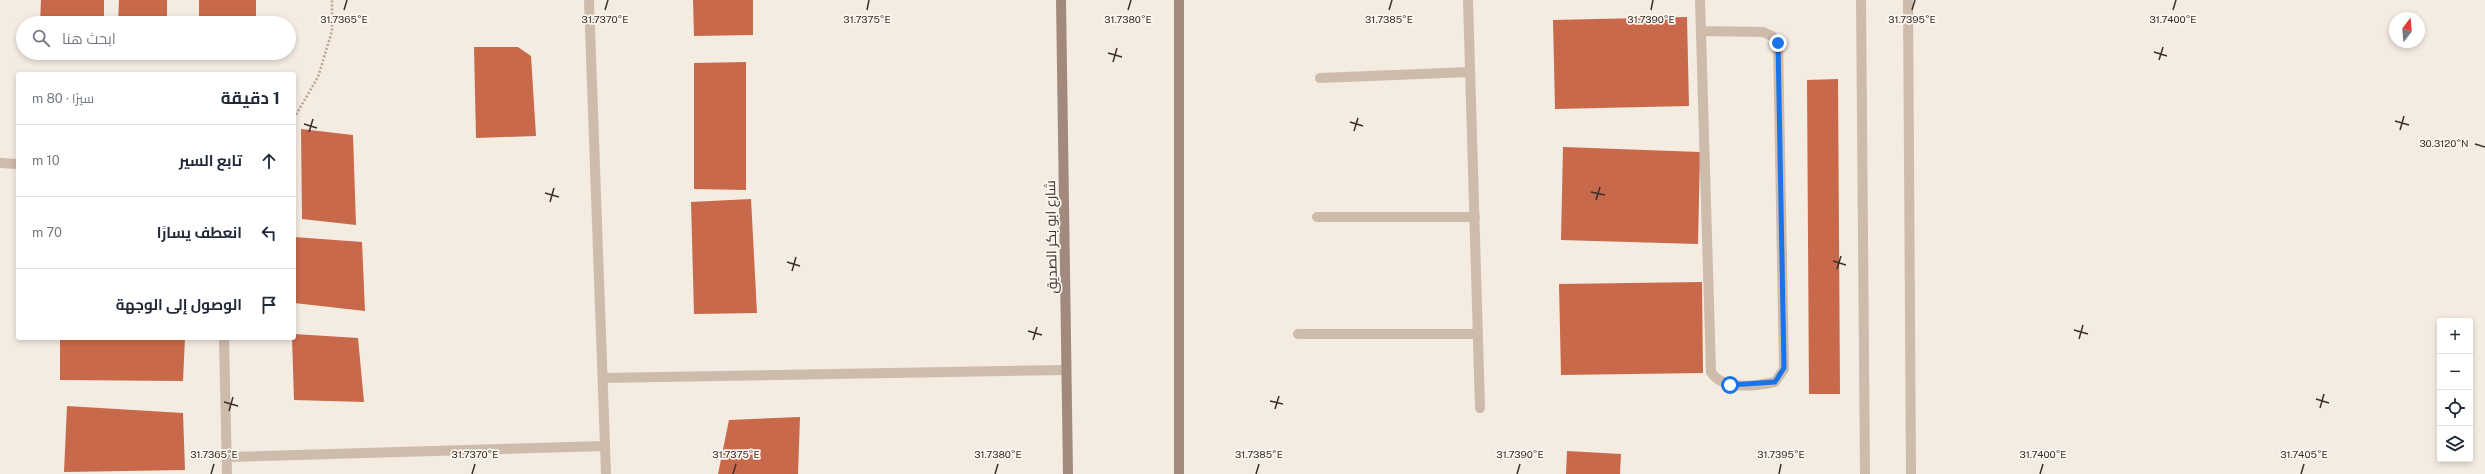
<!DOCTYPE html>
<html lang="ar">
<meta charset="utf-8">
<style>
:root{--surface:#fff;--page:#f6f6f7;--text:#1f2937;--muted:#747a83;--line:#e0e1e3}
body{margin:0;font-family:"Public Sans",Cairo,sans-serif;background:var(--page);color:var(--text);direction:rtl}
.controls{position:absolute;right:12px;bottom:12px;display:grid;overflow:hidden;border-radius:4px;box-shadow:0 2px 6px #0003}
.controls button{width:36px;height:36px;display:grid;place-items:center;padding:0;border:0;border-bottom:1px solid var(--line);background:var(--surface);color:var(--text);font:20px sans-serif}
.compass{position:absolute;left:2389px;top:12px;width:36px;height:36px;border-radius:50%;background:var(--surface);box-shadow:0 2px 6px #0003;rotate:16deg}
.stop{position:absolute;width:12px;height:12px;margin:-9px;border:3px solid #1a73e8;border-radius:50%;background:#fff}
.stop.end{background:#1a73e8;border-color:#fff;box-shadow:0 1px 4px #0008}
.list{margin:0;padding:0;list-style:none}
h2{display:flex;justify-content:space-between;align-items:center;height:52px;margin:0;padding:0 16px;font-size:17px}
h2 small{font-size:13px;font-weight:400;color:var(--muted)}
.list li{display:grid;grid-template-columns:26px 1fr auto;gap:12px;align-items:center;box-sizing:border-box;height:72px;padding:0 16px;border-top:1px solid var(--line)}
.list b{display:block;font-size:15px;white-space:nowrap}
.list em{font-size:13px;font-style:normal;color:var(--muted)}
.icon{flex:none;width:22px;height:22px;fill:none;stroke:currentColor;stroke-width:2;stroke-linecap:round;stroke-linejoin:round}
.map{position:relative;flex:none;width:2485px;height:474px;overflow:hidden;direction:ltr}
.search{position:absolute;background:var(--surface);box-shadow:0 2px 6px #0003;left:16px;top:16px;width:280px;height:44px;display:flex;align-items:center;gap:10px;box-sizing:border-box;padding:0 14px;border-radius:22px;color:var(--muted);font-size:15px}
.panel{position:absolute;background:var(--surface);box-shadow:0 2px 6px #0003;left:16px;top:72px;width:280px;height:268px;border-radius:4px;direction:rtl}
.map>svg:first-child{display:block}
.building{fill:#c8694b}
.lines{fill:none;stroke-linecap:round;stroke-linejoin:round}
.path{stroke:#b9a596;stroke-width:2.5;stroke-dasharray:2 2;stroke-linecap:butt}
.service{stroke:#cdbbac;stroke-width:10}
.minor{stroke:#cdbbac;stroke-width:10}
.secondary{stroke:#a18a7d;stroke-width:10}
.route{stroke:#1a73e8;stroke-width:5}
.ticks{fill:none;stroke:#3b302b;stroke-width:1.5}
.labels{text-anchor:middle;stroke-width:3.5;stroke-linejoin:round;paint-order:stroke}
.street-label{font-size:14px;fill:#3b302b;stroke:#fbf5ee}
.ticks-label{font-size:10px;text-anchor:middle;fill:#3b302b;stroke:#fbf5ee;stroke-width:3.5;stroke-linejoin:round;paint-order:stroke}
</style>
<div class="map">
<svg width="2485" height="474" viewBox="0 0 2485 474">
<rect width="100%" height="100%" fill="#f4ebe1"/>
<!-- building -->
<path class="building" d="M41 0H104V23H40Z
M119 0H167V22L118 23Z
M199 0H256V23H199Z
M693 0H753V35L694 36Z
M1687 17 1689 106 1555 109 1553 20Z
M474 47H518L531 56 536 136 476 138Z
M746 62V190L694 189V63Z
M1838 79 1840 394H1809L1807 80Z
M301 129 353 135 356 225 302 219Z
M1563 147 1700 152 1698 244 1561 240Z
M751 199 757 313 694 314 691 202Z
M294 237 362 242 365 311 294 303Z
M1702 282 1703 373 1561 375 1559 284Z
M294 334 358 338 364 402 294 400 292 338H294Z
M60 338H185L183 381 60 380Z
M67 406 183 413 185 470 64 472Z
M800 417 798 474H718L729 420Z
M1567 451 1621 454 1620 474H1566Z"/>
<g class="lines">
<!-- path -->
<path class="path" d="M294 118 318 77 332 31V0"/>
<!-- service -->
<path class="service" d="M1468 0 1480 408
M1700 0 1711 372C1723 391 1756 386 1775 382L1784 369 1778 43 1772 36 1763 32 1701 31
M1861 0 1865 474
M1908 0 1911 474
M1320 78 1470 72
M1317 217H1475
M1298 334H1478"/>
<!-- minor -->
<path class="minor" d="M589 0 606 474
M0 163 18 164
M224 338 227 474
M603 378 1066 370
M227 457 605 446"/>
<!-- secondary -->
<path class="secondary" d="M1061 0 1068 474
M1179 0V474"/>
</g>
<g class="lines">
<!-- route -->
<path class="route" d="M1730 385 1775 382 1784 368 1778 43"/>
</g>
<!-- ticks -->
<path class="ticks" d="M344 10 347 0M605 10 608 0M867 10 869 0M1128 10 1131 0M1389 10 1392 0M1651 10 1653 0M1912 10 1915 0M2173 10 2176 0M2154 52 2167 56M1108 53 1122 57M2159 60 2163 47M1113 62 1117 48M2395 121 2409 125M1350 122 1363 126M304 124 317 128M2400 130 2404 116M1354 131 1358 118M309 132 313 119M2475 144 2485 147M1591 192 1605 195M545 193 559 197M1596 200 1600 187M550 202 554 188M1833 261 1846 265M787 262 800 266M1837 269 1841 256M792 271 796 257M2074 330 2088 334M1028 331 1042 335M2079 339 2083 325M1033 340 1037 327M2316 399 2329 403M1270 401 1283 404M224 402 238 406M2320 408 2324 394M1275 409 1279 396M229 411 233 397M211 474 214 464M472 474 475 464M733 474 736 464M995 474 998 464M1256 474 1259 464M1517 474 1520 464M1779 474 1781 464M2040 474 2043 464M2301 474 2304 464"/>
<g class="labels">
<!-- street labels -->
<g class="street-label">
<text transform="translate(1051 237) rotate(-91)" y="5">شارع ابو بكر الصديق</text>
</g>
</g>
<g class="ticks-label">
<text x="344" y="23">31.7365°E</text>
<text x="605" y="23">31.7370°E</text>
<text x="867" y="23">31.7375°E</text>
<text x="1128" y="23">31.7380°E</text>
<text x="1389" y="23">31.7385°E</text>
<text x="1651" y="23">31.7390°E</text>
<text x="1912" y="23">31.7395°E</text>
<text x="2173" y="23">31.7400°E</text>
<text x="2444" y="147">30.3120°N</text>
<text x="214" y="458">31.7365°E</text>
<text x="475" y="458">31.7370°E</text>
<text x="736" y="458">31.7375°E</text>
<text x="998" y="458">31.7380°E</text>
<text x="1259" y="458">31.7385°E</text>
<text x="1520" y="458">31.7390°E</text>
<text x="1781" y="458">31.7395°E</text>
<text x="2043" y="458">31.7400°E</text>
<text x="2304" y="458">31.7405°E</text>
</g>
</svg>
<div class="controls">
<button>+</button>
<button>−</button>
<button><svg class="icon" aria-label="locate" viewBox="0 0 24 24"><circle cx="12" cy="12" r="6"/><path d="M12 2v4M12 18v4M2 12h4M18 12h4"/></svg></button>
<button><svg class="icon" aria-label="layers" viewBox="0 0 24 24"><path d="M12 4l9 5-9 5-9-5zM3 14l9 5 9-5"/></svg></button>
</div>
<svg class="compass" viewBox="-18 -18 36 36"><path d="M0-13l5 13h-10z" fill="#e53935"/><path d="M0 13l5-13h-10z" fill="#747a83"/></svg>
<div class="stop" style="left:1730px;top:385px"></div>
<div class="stop end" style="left:1778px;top:43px"></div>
<div class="search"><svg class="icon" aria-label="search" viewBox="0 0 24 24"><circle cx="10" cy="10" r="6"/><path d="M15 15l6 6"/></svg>ابحث هنا</div>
<section class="panel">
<h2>1 دقيقة<small>سيرًا · 80 m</small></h2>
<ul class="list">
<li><svg class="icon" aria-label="ahead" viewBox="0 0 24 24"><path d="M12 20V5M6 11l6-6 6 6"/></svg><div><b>تابع السير</b></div><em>10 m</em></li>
<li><svg class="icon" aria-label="left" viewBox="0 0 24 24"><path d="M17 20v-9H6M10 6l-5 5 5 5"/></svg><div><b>انعطف يسارًا</b></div><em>70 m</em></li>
<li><svg class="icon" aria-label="arrive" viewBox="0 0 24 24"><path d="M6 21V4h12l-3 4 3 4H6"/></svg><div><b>الوصول إلى الوجهة</b></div></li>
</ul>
</section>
</div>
